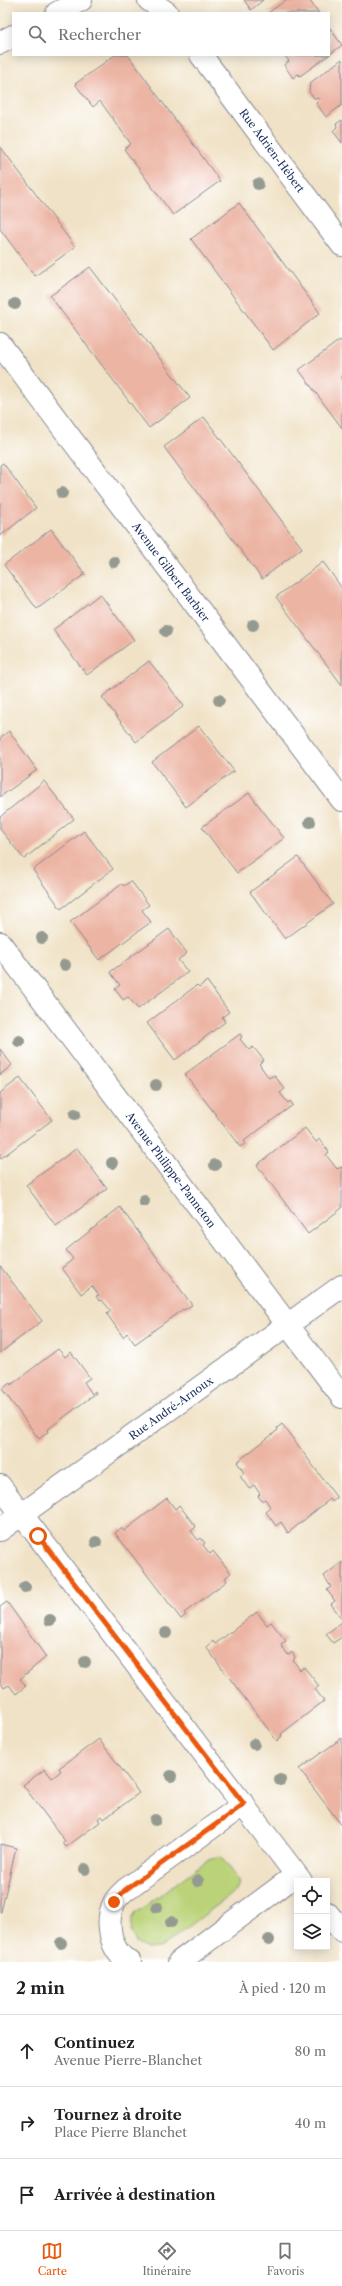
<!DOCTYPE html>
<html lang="fr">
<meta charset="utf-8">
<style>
:root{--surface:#fff;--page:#f6f6f6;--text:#202124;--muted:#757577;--line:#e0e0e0;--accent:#ea580c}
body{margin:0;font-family:"Libre Caslon Text",serif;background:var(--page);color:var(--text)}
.controls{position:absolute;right:12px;bottom:12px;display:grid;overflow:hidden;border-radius:0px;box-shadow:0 2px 10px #0003}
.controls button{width:36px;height:36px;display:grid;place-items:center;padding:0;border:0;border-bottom:1px solid var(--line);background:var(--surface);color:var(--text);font:20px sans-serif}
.stop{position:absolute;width:12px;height:12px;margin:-9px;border:3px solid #ea580c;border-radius:50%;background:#fff}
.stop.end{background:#ea580c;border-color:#fff;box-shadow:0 1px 4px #0008}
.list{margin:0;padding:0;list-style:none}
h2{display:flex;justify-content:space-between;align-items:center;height:52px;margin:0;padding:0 16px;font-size:17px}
h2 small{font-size:13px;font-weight:400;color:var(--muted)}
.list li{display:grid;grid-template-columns:26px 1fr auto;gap:12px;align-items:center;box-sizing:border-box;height:72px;padding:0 16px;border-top:1px solid var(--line)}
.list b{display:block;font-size:15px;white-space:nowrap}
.list p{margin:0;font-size:13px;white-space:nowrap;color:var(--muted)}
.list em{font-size:13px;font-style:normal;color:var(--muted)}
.icon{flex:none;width:22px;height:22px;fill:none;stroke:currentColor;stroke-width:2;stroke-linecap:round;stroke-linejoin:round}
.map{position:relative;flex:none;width:342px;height:1962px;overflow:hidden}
.search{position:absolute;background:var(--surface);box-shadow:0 2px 10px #0003;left:12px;right:12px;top:12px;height:44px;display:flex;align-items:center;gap:10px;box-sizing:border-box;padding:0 14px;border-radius:0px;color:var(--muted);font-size:15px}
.sheet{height:268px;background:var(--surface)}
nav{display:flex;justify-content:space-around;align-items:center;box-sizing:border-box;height:56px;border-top:1px solid var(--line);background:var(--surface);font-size:11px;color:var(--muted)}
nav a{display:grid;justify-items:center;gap:2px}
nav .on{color:var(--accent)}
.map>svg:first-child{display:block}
.green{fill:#bbd378;stroke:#6b816b}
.building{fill:#ecb4a3}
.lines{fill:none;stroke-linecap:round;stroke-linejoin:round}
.minor-casing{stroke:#868892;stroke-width:24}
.minor{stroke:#fff;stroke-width:22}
.tree{fill:#959a91}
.route{stroke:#ea580c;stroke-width:5}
.labels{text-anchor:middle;stroke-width:4;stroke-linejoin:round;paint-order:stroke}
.street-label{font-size:11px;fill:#1b2f5e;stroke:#fff}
</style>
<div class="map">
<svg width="342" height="1962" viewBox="0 0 342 1962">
<rect width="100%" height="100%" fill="#fff"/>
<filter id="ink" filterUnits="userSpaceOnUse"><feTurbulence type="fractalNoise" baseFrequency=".025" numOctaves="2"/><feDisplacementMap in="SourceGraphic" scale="8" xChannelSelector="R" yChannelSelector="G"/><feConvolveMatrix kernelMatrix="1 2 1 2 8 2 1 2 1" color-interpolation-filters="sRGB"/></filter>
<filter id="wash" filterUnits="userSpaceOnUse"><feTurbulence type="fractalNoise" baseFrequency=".012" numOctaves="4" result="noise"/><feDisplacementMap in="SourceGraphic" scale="16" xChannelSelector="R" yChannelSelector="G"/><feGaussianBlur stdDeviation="0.9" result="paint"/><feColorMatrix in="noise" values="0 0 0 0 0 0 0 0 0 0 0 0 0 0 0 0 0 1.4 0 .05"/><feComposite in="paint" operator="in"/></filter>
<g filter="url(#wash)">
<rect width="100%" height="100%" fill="#f0e2c6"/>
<!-- green -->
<path class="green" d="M221 1856 240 1882 235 1892 160 1948 147 1949 137 1944 131 1933 132 1919 136 1913 209 1859Z"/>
<g id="blocks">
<!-- building -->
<path class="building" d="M244 0H263L251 10Z
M286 0H309L319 13H268Z
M329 27 342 45 329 55Z
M115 55H128L220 181 173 215 124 149 131 144 100 101 93 107 75 84Z
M284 55H329L300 76 298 74 293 78 284 65 289 61Z
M342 59V105L326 117 316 103 320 99 314 98 309 92 310 83Z
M342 120V143L333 131 337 127 336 124Z
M0 146 75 247 35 276 0 229Z
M239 203 320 313 273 350 191 239Z
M90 267 190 398 149 428 50 296Z
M340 340 342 343V428L299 370Z
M204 417 302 548 262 579 164 447Z
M3 463 36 508 0 536V465Z
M51 529 85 574 37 609 4 565Z
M323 562 342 588V685L276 597Z
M100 594 134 640 87 675 53 630Z
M149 661 184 706 136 742 102 697Z
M199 726 234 771 186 807 152 762Z
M9 731 37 770 0 797V738Z
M44 781 74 819 24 859 0 829V817Z
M249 793 284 838 237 873 202 827Z
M84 831 113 869 61 909 33 870Z
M298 857 333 904 285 939 250 892Z
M131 881 149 905 142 910 151 922 99 960 70 922 122 884 124 886Z
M169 929 187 953 178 960 188 972 138 1009 128 997 123 1000 115 989 120 985 110 972Z
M207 981 229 1012 222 1017 225 1022 175 1060 147 1023 197 985 199 987Z
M240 1034 242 1037 240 1039 249 1050 253 1047 264 1060 259 1064 269 1078 274 1075 285 1089 280 1093 288 1103 290 1101 293 1105 244 1141 246 1143 240 1147 185 1074Z
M0 1049 12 1065 0 1075Z
M20 1078 52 1120 0 1159V1093Z
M305 1128 316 1142 320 1139 329 1152 326 1155 337 1169 342 1167V1208L308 1234 257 1165Z
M77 1148 107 1189 56 1226 26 1185Z
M120 1207 192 1305 184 1310 183 1309 135 1344 127 1333 123 1337 107 1314 111 1311 102 1300 100 1301 98 1299 96 1296 99 1295 92 1286 81 1294 62 1268 73 1259 66 1250Z
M0 1266 42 1321 0 1353Z
M58 1349 65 1357 71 1352 90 1378 84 1382 92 1394 95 1391 96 1393 47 1430 48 1432 39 1439 2 1389 10 1383 11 1385Z
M282 1424 337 1498 332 1502 330 1499 288 1533 281 1522 276 1526 266 1512 271 1508 265 1499 262 1501 258 1496 260 1494 254 1485 249 1489 240 1476 244 1473 237 1462 278 1430 277 1428Z
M167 1498 175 1509 179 1505 196 1527 191 1531 198 1540 201 1538 205 1543 203 1545 210 1554 213 1551 231 1573 225 1578 227 1581 184 1613 186 1615 181 1619 115 1533 121 1528 124 1531Z
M342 1562V1619L331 1604 335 1601 327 1590 331 1587 324 1576Z
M7 1602 46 1657 20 1679 26 1686 16 1694 9 1685 4 1688 0 1682V1607Z
M257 1612 267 1625 271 1622 286 1641 281 1645 288 1655 292 1652 294 1655 295 1658 293 1660 300 1670 304 1667 319 1686 315 1689 324 1701 281 1734 282 1736 277 1741 206 1647 213 1641 215 1644Z
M342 1622V1637L333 1643 326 1634Z
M342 1738V1826L299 1769Z
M99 1739 139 1793 104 1819 102 1816 100 1817 98 1819 100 1822 66 1847 62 1843 65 1841 23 1785 45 1769 52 1778 61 1771 59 1768Z
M0 1844 16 1848 1 1912H0Z"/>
</g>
</g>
<g filter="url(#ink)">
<use href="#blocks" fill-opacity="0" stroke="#868892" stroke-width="1"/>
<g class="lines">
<defs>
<g id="minor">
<path d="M149 0 167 13"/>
<path d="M57 13 81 0"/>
<path d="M0 43 13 36"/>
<path id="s1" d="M201 55 342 245"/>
<path id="s2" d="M0 344 342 800"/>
<path id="s3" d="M0 943 342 1397"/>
<path d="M0 1486 301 1881"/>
<path id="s4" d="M0 1530 342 1286"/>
<path d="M327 1913 342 1931"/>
<path d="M130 1962C110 1953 105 1922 114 1903 116 1898 121 1894 125 1890L244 1804"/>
<path d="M179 1962 296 1875"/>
</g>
</defs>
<!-- minor casing -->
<use href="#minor" class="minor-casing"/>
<!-- minor -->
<use href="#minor" class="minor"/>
</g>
<!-- trees -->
<g class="tree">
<circle cx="258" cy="184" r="6"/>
<circle cx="15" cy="304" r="6"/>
<circle cx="62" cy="493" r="6"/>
<circle cx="114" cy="562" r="6"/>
<circle cx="253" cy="625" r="6"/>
<circle cx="166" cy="631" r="6"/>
<circle cx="219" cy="700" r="6"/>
<circle cx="310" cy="822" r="6"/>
<circle cx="42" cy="938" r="6"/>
<circle cx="65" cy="965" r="6"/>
<circle cx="19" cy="1041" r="6"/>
<circle cx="156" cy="1085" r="6"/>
<circle cx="75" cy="1114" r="6"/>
<circle cx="112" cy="1163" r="6"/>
<circle cx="215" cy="1165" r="6"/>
<circle cx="144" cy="1201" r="6"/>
<circle cx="96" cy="1542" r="6"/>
<circle cx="25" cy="1587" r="6"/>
<circle cx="50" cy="1620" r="6"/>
<circle cx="166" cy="1633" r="6"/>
<circle cx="85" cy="1662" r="6"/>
<circle cx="254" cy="1744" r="6"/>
<circle cx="171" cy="1776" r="6"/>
<circle cx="280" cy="1780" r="6"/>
<circle cx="155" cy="1820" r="6"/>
<circle cx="85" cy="1869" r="6"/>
<circle cx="198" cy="1881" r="6"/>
<circle cx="157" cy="1907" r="6"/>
<circle cx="171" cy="1922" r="6"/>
<circle cx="269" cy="1940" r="6"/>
<circle cx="61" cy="1943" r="6"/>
</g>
</g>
<g class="lines" filter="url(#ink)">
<!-- route -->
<path class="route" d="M38 1536 244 1804 125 1890 114 1902"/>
</g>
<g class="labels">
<!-- street labels -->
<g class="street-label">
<text dy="4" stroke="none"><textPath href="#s1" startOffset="119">Rue Adrien-Hébert</textPath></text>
<text dy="4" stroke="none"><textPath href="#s2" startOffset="285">Avenue Gilbert Barbier</textPath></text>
<text dy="4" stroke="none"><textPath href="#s3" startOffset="284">Avenue Philippe-Panneton</textPath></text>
<text dy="4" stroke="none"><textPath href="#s4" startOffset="210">Rue André-Arnoux</textPath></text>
</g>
</g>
</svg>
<div class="controls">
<button><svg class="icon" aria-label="locate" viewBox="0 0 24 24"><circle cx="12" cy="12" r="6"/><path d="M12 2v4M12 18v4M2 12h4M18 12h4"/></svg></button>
<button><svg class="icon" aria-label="layers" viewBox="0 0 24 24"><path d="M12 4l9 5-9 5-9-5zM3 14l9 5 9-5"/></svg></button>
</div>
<div class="stop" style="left:38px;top:1536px"></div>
<div class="stop end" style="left:114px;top:1902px"></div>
<div class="search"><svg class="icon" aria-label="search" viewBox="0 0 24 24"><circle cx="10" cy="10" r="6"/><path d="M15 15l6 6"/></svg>Rechercher</div>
</div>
<section class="sheet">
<h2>2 min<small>À pied · 120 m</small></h2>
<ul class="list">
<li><svg class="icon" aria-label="ahead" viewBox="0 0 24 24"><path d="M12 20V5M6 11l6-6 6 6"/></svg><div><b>Continuez</b><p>Avenue Pierre-Blanchet</p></div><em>80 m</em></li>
<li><svg class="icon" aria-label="right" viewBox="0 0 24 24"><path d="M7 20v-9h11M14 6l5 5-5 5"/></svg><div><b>Tournez à droite</b><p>Place Pierre Blanchet</p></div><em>40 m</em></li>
<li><svg class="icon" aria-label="arrive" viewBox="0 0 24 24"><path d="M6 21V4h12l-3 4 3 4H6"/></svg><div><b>Arrivée à destination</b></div></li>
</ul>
</section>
<nav>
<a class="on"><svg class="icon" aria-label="map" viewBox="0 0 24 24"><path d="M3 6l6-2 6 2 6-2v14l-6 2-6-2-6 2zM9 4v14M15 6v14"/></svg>Carte</a>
<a><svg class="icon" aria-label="directions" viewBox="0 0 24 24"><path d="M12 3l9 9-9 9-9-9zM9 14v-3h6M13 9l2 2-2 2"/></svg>Itinéraire</a>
<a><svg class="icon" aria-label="saved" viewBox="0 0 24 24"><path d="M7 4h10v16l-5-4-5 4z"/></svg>Favoris</a>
</nav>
